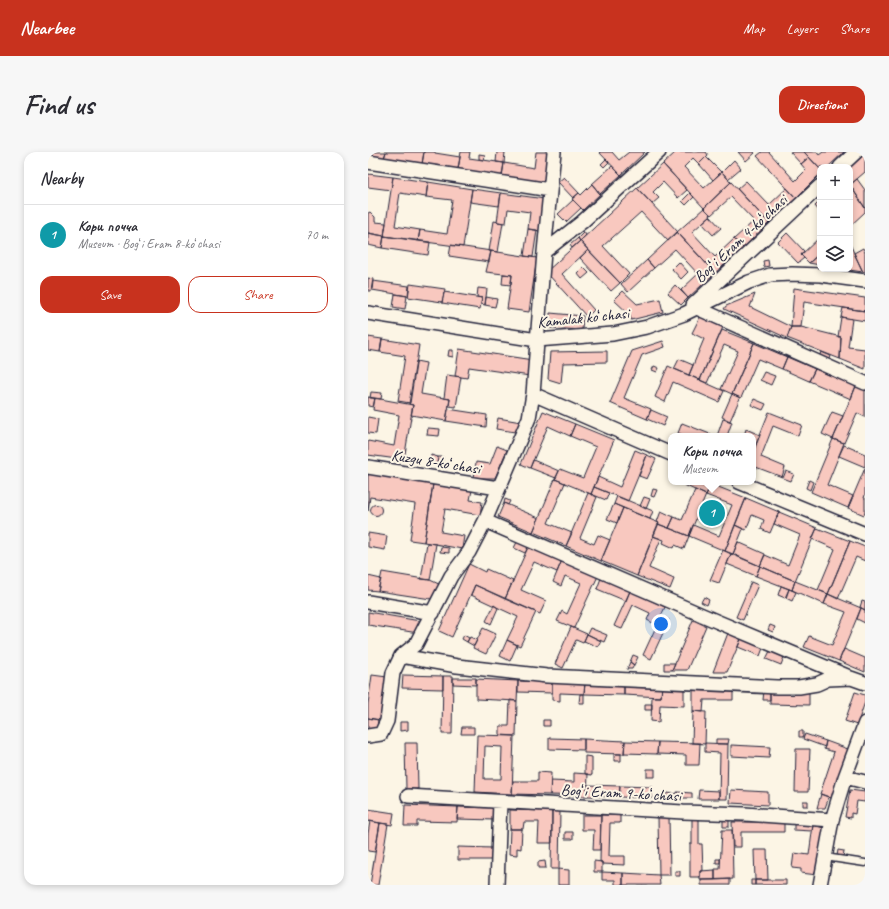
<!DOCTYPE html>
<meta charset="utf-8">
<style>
:root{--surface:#fff;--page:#f7f7f7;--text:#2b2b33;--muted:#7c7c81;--line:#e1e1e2;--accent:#c8321e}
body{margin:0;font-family:Caveat,sans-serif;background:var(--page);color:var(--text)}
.controls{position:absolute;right:12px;top:12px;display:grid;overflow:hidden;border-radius:8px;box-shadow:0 2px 6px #0003}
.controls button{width:36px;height:36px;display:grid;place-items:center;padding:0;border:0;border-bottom:1px solid var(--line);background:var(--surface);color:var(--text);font:20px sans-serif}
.you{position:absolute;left:293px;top:472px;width:14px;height:14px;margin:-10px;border:3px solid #fff;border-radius:50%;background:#1a73e8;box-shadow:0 0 0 6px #1a73e833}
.badge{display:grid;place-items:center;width:26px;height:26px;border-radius:50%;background:var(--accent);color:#fff;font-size:13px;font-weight:700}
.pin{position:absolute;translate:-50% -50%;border:2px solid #fff;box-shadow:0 1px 4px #0006}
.popup{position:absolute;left:300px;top:281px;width:88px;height:52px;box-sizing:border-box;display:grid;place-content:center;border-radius:8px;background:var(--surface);filter:drop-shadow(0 1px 3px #0005);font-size:13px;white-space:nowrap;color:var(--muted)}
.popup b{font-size:15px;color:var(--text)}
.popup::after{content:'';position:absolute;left:50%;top:100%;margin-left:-8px;border:8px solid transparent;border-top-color:var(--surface)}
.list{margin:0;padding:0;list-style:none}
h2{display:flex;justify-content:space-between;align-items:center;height:52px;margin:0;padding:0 16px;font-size:17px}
h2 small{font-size:13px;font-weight:400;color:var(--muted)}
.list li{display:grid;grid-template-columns:26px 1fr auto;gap:12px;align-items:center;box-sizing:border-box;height:60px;padding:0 16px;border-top:1px solid var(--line)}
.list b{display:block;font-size:15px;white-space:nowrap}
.list p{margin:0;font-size:13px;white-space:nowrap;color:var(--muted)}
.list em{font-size:13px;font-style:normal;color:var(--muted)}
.actions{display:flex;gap:8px;padding:12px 16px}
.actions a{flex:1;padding:9px 0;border:1px solid var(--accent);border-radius:12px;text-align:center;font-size:14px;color:var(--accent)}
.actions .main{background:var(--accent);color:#fff}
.icon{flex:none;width:22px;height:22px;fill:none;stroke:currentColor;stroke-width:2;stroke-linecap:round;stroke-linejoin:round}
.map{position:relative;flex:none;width:497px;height:733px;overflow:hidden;border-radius:12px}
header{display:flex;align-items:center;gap:24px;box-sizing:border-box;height:56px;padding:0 20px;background:var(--accent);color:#fff}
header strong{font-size:19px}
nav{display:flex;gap:22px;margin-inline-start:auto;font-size:14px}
.intro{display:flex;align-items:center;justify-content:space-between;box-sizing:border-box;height:96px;padding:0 24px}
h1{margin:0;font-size:28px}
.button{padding:10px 18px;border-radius:12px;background:var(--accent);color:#fff;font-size:14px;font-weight:700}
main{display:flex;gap:24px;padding:0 24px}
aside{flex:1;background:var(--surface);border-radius:12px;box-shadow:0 2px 6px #0003}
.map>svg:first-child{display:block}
.building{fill:#f8c8bf;stroke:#22223b;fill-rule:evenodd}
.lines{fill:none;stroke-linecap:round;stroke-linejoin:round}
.lane-casing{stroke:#22223b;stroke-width:9}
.street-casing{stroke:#22223b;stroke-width:16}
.lane{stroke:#fcf5e5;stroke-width:6}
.street{stroke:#fcf5e5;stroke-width:13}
.labels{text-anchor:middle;stroke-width:4;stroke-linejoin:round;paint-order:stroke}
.street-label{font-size:16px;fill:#22223b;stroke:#fcf5e5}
</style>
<header>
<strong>Nearbee</strong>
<nav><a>Map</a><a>Layers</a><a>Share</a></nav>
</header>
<div class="intro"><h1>Find us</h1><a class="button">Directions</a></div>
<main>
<aside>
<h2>Nearby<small></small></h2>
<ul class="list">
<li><span class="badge" style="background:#0f9aa8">1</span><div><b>Кори почча</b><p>Museum · Bogʻi Eram 8-koʻchasi</p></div><em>70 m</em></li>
</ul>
<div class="actions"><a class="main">Save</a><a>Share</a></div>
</aside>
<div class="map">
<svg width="497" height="733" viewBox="0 0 497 733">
<rect width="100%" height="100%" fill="#fcf5e5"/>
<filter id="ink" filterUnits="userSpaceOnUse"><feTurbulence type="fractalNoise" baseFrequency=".025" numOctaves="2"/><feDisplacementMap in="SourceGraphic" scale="8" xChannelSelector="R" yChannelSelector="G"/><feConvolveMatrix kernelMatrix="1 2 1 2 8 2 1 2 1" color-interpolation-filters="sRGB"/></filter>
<g filter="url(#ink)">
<!-- building -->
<path class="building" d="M0 0H18L16 6 0 3Z
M18 0H56L54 12 16 6Z
M56 0H67V1L92 5 90 17 54 12Z
M93 0H102L101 6 136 11 134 24 90 17Z
M129 0H137L136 11 128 10Z
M168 0H181L176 31 134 24 136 11 166 16Z
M231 0H244L251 8 261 0H277L253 23Z
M308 0H338L340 3 331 12 325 6 316 15 336 36 354 20 363 30 336 56 295 12Z
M370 0H386L387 1 378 9Z
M394 0H401L427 29 438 18 433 12 441 5 452 17V22L428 46 389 4Z
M422 0H436L441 5 433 12Z
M436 0H449L451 3 455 0H476L460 15H452V17Z
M111 2 117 3 116 8 111 7Z
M497 2V20L483 32 482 16Z
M338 5 353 20 345 28 331 12Z
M238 7 241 10 236 15 233 12Z
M366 8 373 16 360 27 354 20Z
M295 12 319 38 310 46 295 30 285 40 291 46 284 52 269 36Z
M244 14 253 23 232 42 224 32Z
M0 22 25 25 23 38 0 35Z
M25 25 60 30 58 45 32 41 27 74 52 78 50 89 16 84Z
M196 25 211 41 205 46 190 30Z
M489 27 497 38V56L482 33Z
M378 29 401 53 419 36 428 46 401 71 369 37Z
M60 30 104 37 95 95 50 89 52 78 79 82 84 48 58 45Z
M363 30 401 71 375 96 366 87 386 69 363 45 343 63 336 56Z
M224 32 232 42 215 58 204 47 211 41 213 43Z
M482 33 497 56V60L482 74V58L484 57 482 55Z
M269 36 310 80 300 89 273 60 235 94 261 122 252 131 212 89Z
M104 37 133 41 131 54 102 50Z
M133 41 177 47 172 79 160 77 162 60 140 57 138 71 129 70Z
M322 41 326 45 318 53 314 49Z
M205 48 213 56 198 70 190 62Z
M452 49V60L447 54Z
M336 56 343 63 324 80 347 105 366 87 375 96 347 121 309 80Z
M2 60 7 65V70L18 71 16 84 0 81V61Z
M342 64 353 76 345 83 334 71Z
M126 69 135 71 130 100 121 99Z
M160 77 169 78 165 105 156 104Z
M216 80 218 83 212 89 210 86Z
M309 80 347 121 320 146 313 138 330 122 307 97 286 116 279 108Z
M0 81 16 84 14 96 0 93Z
M419 81 436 99 433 103 436 106 430 111 410 90Z
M16 84 62 90 60 103 14 96Z
M452 85V101L441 111 433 103Z
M210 86 212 89 204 96 202 93Z
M212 89 220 98 194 122 226 158 219 165 178 120Z
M482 92 486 101 495 120 474 117H482Z
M83 93 123 99 121 110 81 104Z
M495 96 497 101V120H495L486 101Z
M220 98 252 131 243 139 212 106Z
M123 99 169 106 161 160 139 157 144 123 118 120Z
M452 101V113L441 111Z
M279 108 286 116 260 140 253 132Z
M400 108 401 114 396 115 395 109Z
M311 110 320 120 313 127 304 117Z
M215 115 221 121 214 127 209 121Z
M135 122 144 123 143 133 134 132Z
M0 126 5 127 3 139H0Z
M5 129 41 134 40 144 4 138Z
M42 132 77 137 74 150 40 145Z
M307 133 320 146 313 153 300 141Z
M110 136 119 137 117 153 113 152 114 146 109 145Z
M426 136 497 146V159L436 150 433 175H423Z
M255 139 269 152 292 147 295 160 263 168 262 163 246 148Z
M76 140 114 146 112 157 74 151Z
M27 142 39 144 37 157 25 155Z
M387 142 382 155 423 175 419 186 356 157 358 154Z
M118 145 129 147 127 155 117 153Z
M475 156 497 159V169L473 165Z
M182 161 215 164 214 178 181 176Z
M332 165 355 175 332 228 321 223 336 187 324 181Z
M473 165 484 167 480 195 497 197V217L472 207 473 185H470Z
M423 175H433L473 185 472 207 419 186Z
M354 178 386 191 364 242 353 237 370 199 356 193 339 231 332 228Z
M0 185 14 187 12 200 0 198Z
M14 187 51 193 42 251 30 249 37 204 12 200Z
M295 189 297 195 274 203 256 246 283 257 279 267 242 251 264 199Z
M386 191 419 205 414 217 390 207 373 246 364 242Z
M91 197 165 208 162 224 101 215 99 226 87 224Z
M81 198H85V205L80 204Z
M239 199V210L195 211 193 231 180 227 182 200Z
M453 200 463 204 461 209 451 205Z
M419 205 447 217 441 229 414 217Z
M311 207 325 213 321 223 306 217Z
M48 209 58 211 53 242 82 247 78 269 43 263 45 253 41 252Z
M286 214 291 216 289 220 284 218Z
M300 214 356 239 351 250 305 230 297 250 287 245Z
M447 217 488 234 483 247 441 229Z
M396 220 407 224 403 233 392 228Z
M79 223 93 225 88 255 81 254 82 247 76 246Z
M488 234 497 238V265L489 261 476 291 465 287Z
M3 240 14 241 13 247 2 246Z
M364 242 372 246 362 269 354 265Z
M0 245 7 246 5 255 0 254Z
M7 246 45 253 36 308 0 303V289L26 294 31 263 5 258Z
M386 247 398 252 395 258 383 253Z
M80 257 119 263 118 275 78 269Z
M283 258 299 265 295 274 279 267Z
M175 259 207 272 202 284 180 274 162 316 153 312Z
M401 260 434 273 430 284 405 274 393 305 417 315 414 325 385 314V300Z
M464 260 475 264 465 287 454 282Z
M0 265 10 267 8 282 0 281Z
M130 266 153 270 147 280 128 277Z
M355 267 364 270 359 284H349Z
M314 271 347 284H318L310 281Z
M207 272 246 288 223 342 187 327 192 317 215 326 228 295 202 284Z
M60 276 72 277 71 284 59 283Z
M378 277 392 283 385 300V284H376Z
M465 287 476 291 459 333 485 344 480 356 443 340Z
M476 293 497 302V315L471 304Z
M129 294 139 298 127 326H106L108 310 122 312Z
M267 298 279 303 260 349 226 335 230 325 252 335Z
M63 303 70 305 69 312 62 311Z
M279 303 288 307 279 327 271 324Z
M70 305H75L74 313 69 312Z
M165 308 191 319 188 326 162 316Z
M497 316V343L496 346H497V360L496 363 480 356Z
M418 319 426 322 423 329 415 326Z
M0 321 65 332 56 390 42 388 47 352 2 345 0 359Z
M187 327 197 331 180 371 204 381 198 394 165 380Z
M441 328 445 330 442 338 438 336Z
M318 330H339L343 332 338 343 316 333Z
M65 332 104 338 102 348 114 350 112 363 77 357 73 380 96 384 94 397 56 390Z
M343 332 378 346 357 399 321 384 325 373 351 384 364 353 338 343Z
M226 335 241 341 238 348 223 342Z
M285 337 289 338 286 345 283 344Z
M327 338 338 343 321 384 301 376 306 365 314 368Z
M220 341 229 345 212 386 226 392 230 383 242 388 233 409 198 394Z
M249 344 285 359 282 367 246 352Z
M276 345 282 347 278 357 272 354Z
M378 346 411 360 402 381 393 377 396 368 384 363 378 378 367 373Z
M137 347 142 349 140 353 136 351Z
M136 351 171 366 165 380 130 365Z
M246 352 255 356 249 371 239 367Z
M2.5 358a5.5 5.5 0 1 1 11 0a5.5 5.5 0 1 1-11 0Z
M255 356 291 371 269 424 233 409Z
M293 359 306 365 301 376 290 372 291 371 289 370Z
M411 360 449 376 427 429 392 414 397 403 420 413 432 383 406 372Z
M290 372 321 384 316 397 307 393 306 396 295 391 296 388 285 384Z
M367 373 375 377 365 402 357 399Z
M449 376 482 389 460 442 450 438 467 397 444 387Z
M0 381 19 384 17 398 0 395Z
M285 384 293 387 281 416 306 427 302 437 269 424Z
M150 388 161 393 157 401 146 396Z
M482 389 497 395V409L488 405 470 447 460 442Z
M370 390 397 402 392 414 365 402Z
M59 391 68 392 62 428 53 427Z
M161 393 194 408 189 420 166 410 153 438 178 449 172 462 137 447Z
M73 395 81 396V401L72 400Z
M355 398 363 402 351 431 342 428Z
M363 402 392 414 388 424 359 412Z
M194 408 230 424 206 476 189 469 194 459 199 462 213 431 197 424 193 434 185 430Z
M101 412 117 420 118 417 145 429 137 447 107 433 84 485 71 479Z
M392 414 427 429 424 438 388 424Z
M14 420 62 428 73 433 63 447 10 439Z
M0 424 13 427 10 439 0 438Z
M233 426 262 439 258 449 229 437Z
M427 429 460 442 456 452 424 438Z
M383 430 390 433 375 468 368 465Z
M107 433 168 460 152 494 139 488 150 465 103 443Z
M413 434 421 437 417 446 410 443Z
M421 437 428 440 424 449 418 446Z
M262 439 297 455 289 473 279 468 282 461 265 453 254 477 246 474Z
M460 442 493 456 471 509 436 495 441 484 464 493 478 460 456 452Z
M336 445 341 448 339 453 333 450Z
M494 449 497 450V458L492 455Z
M126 453 130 456 123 472 118 469Z
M493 456 497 458V471L489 467Z
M0 460 52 469 50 481 0 473Z
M293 464 301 468 283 507 275 503Z
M325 468 338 474 319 518H304Z
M402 473 407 475 405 480 400 478Z
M203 475 219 482 215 491 208 488 195 516 187 512Z
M115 476 128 482 118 502 105 496Z
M222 476 239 483 236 490 219 482Z
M360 481 373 487 359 520H345Z
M219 482 233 489 230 495 216 489Z
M96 483 101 486 99 490 94 487Z
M102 485 109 488 106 494 99 490Z
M373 487 395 496 392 504 370 495Z
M139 488 149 493 142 509 132 504Z
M476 497 497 506V520L471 509Z
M402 499 416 505 413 513 398 507Z
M265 503 270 505 266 513 262 510Z
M262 510 266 513 264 517H259Z
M296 511H307L304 518H296Z
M4 523 19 525 13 568 0 566V552Z
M35 523 75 524V537L34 536Z
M75 524H85L84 582H74Z
M85 526H108V533L85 532Z
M108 527 150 529 149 549 108 547Z
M150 529 184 530V541L150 540Z
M184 530 217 531 216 542 192 541V549L184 548Z
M217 531 256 532V543L216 542Z
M256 532 294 534 293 545 256 543Z
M294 534H316V554L292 553 291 570 283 569 284 545H293Z
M325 535 365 536V548H336L335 560 325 559Z
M396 538H402V548H395Z
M402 538 441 539V553L402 552Z
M487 540 497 543V550L489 573 477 569Z
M212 542H216V551H211Z
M142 548 149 549 148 584 132 583V574H141Z
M277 552H284V558H277Z
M325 559 338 560 337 592 324 591Z
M0 566 10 568 8 581 0 579Z
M175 568H182V574H175Z
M32 570H40V578L32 579Z
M94 575H106V582H93Z
M431 579H435V585H431Z
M437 582 458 589 457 595 435 587Z
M109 583 146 584 144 642 107 640ZM117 594 134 595 133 627H116Z
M181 586 216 587V598L181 597Z
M216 587 257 589 256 602 216 601Z
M348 587H361L360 592H348Z
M257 589 290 590 289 602 256 601Z
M458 589 480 597 463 646 452 642 466 600 456 597Z
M290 590 332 591 331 613H318V603L289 602Z
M37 591H49L50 637H38Z
M337 591 360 592 359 647H351L352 601 337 600Z
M363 593 402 595 401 606 363 604Z
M428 597H442L440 640H427Z
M246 602H253V609H246Z
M217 604 224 605V623L217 622Z
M279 617H287V625H279Z
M170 620 183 621 182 643 144 642 145 629H170Z
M206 621 220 622 219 644 182 643 183 629 206 630Z
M219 633 252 634 251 645 219 644Z
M252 634 284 635V646L251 645Z
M331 638 351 639V647H330Z
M363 638 400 640V653L362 651Z
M482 638 497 640V650L489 649 487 662 483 661V666L477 665Z
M309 640 324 641V646H309Z
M298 641 309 642V645H298Z
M453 642 461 645 457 656H449Z
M435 649H440V654H435Z
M37 653 90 655 89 670 49 669V674H36Z
M90 655 127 656V668L89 667Z
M0 657 26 661 24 673 0 669Z
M142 658 184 659V691H170L171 670H156L155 677H142Z
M184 659H192L191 717H183Z
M214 663H233L232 698H225L226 678H214Z
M233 663H252V671H242L241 704H257V713L234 712V710H232Z
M290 664H301L302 723H291Z
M324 666H331V692H334L335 719H332V725H322V692H324Z
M355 668H361V675H355Z
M2 669 12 671 7 700 0 699V682Z
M364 670H416V680H373V695H365Z
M12 671 20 672 10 733H2Z
M426 672 445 673 444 679 426 678Z
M445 673 456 676 449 723 433 721V717L424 716 426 701 441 703Z
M142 677H154L153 697 149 696V703L141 702Z
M354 678H364L365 727 347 728V717H352Z
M197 680H205V687H197Z
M90 695 125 696V708H90Z
M386 698H399L400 728H387Z
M470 698 476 699 475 705 469 704Z
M348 707H352V711H348Z
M177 709 178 716H170V710Z
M226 709 234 710V720H226Z
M190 717 201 718V733H190Z
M347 718V728H332V719Z
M307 719H312V724H307Z
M234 720 255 721V733H247V728H234Z
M255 721 291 723 292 733H255Z
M362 727V733H333V728Z
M383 728H387V733H383Z
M387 728H418V733H387Z"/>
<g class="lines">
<defs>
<path id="lane" d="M457 705 497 711"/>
<path id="street" d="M0 10 182 38
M472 15 488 0
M176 100 214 70 291 0
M325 153 452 34
M329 156 497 231
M0 161 169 188 245 182 279 175 316 162 381 130 402 123 424 122 453 123 497 129
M165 242 303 302
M0 315 130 336
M371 330 497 382
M117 369 348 469 479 524
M0 450 65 461
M33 504 89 514 179 524 409 535H431L449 532 460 527 483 526 497 531
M0 584 13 582 19 569 25 521 33 504 48 492 83 424 101 400 117 369 161 266 165 242 176 100 186 0
M477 625 497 630
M40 644 315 660 377 662 464 668
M129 733 132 650
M452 733 464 668 477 625 497 571"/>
</defs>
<!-- lane casing -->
<use href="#lane" class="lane-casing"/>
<!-- street casing -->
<use href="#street" class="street-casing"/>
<!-- lane -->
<use href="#lane" class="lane"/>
<!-- street -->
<use href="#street" class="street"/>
</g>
</g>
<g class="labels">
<!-- street labels -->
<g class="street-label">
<text transform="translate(372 86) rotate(-43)" y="6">Bogʻi Eram 4-koʻchasi</text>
<text transform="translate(215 165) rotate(-6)" y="6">Kamalak koʻchasi</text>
<text transform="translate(68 309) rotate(9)" y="6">Kuzgu 8-koʻchasi</text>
<text transform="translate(253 640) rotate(3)" y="6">Bogʻi Eram 9-koʻchasi</text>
</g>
</g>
</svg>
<div class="controls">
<button>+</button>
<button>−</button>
<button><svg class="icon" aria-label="layers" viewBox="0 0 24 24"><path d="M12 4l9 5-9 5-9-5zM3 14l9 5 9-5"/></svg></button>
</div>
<div class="you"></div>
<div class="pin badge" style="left:344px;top:361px;background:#0f9aa8">1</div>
<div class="popup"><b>Кори почча</b>Museum</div>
</div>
</main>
